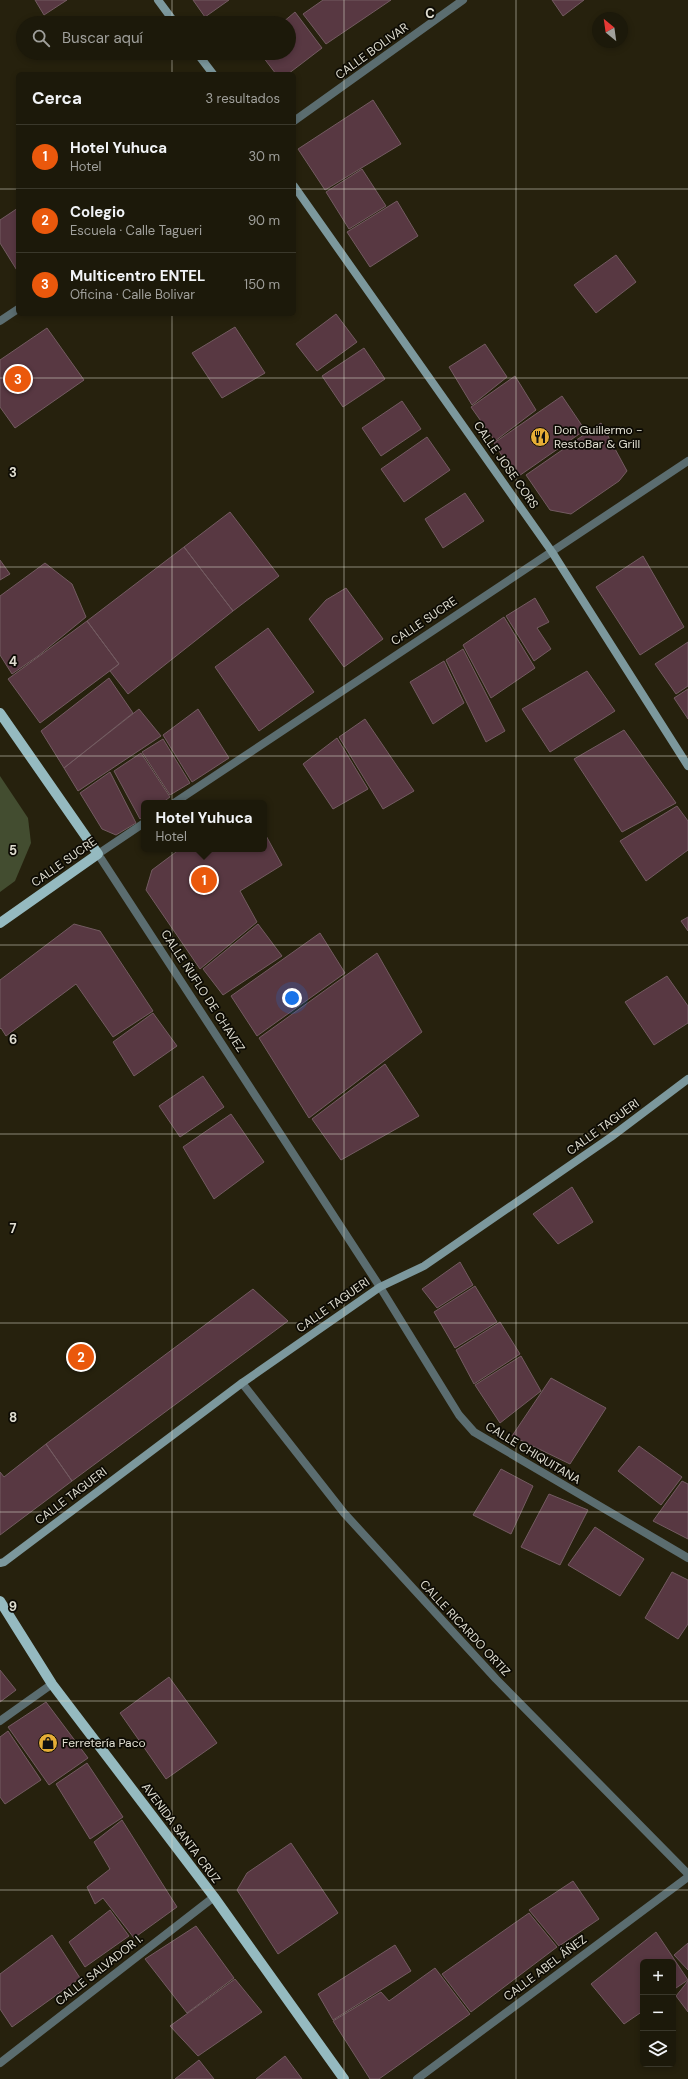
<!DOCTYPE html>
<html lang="es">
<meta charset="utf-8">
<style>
:root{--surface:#1c190a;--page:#292618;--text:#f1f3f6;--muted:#a0a09c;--line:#3a382b;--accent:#ea580c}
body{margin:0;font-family:"DM Sans",sans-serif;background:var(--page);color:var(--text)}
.controls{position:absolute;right:12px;bottom:12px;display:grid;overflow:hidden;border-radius:6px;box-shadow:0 2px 6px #0003}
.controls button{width:36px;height:36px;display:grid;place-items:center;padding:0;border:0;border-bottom:1px solid var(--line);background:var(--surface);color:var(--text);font:20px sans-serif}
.compass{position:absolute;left:592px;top:12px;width:36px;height:36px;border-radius:50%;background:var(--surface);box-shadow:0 2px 6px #0003;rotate:331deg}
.you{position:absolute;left:292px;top:998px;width:14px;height:14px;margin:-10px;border:3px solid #fff;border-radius:50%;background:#1a73e8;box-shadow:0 0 0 6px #1a73e833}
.badge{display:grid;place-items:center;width:26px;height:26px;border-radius:50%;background:var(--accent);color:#fff;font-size:13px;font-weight:700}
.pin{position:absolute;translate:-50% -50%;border:2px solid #fff;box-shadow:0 1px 4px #0006}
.popup{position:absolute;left:141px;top:800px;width:126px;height:52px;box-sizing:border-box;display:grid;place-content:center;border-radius:6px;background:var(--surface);filter:drop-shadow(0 1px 3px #0005);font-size:13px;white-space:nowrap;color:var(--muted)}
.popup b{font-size:15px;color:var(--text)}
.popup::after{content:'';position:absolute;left:50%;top:100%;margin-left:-8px;border:8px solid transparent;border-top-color:var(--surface)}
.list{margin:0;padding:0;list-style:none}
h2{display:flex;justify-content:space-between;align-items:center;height:52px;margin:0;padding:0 16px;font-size:17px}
h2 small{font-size:13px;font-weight:400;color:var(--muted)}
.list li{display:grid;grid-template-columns:26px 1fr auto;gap:12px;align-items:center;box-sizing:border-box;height:64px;padding:0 16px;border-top:1px solid var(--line)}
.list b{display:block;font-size:15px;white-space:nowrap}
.list p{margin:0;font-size:13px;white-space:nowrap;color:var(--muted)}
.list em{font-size:13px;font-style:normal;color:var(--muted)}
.icon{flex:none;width:22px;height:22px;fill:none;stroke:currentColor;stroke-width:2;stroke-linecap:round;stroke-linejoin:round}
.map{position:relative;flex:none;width:688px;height:2079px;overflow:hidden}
.search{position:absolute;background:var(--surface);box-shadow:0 2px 6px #0003;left:16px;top:16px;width:280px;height:44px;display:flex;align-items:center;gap:10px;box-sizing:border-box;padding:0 14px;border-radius:22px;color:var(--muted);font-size:15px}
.panel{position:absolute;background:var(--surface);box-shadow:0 2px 6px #0003;left:16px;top:72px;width:280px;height:244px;border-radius:6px}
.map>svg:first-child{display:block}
.green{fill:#434d30}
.building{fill:#583842;stroke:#735b61}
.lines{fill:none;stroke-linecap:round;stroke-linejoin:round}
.street{stroke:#5b6d70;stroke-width:8}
.secondary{stroke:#7c989d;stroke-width:8}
.primary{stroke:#95bac0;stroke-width:10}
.grid{fill:none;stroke:#e0ded1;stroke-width:1;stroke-opacity:0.55}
.labels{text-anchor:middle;stroke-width:3.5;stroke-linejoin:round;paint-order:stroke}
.street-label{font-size:12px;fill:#e0ded1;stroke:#0d0b04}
.poi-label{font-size:12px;fill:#e0ded1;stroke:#0d0b04;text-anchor:start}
.grid-label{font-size:13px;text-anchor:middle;font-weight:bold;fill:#e0ded1;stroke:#0d0b04;stroke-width:3.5;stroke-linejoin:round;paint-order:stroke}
</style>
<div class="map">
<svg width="688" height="2079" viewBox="0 0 688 2079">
<rect width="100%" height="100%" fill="#26210d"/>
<!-- green -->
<path class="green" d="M0 776 28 818 31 843 15 881 0 892Z"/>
<!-- building -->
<path class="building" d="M35 0H67L44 15Z
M193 0H229L205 17Z
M323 0H391L326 44 303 14Z
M552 0H584L563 16Z
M295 12 322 48 288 74H276L260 53H289V23H282Z
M373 100 401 144 325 190 298 149Z
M362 169 386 206 349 229 326 192Z
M397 201 418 236 370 267 347 232Z
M18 208V272L0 243V220Z
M616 255 636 282 596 313 574 285Z
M336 314 357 342 317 371 296 344Z
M235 327 265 373 222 398 192 353Z
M47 328 84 380 15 428 0 407V360Z
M485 344 507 377 472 405 449 367Z
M364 348 385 379 343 407 322 376Z
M515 376 536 410 495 441 471 407Z
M562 396 585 430 516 478 494 443Z
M402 401 421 429 381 456 362 428Z
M601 423 627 471 619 481 571 514 550 510 526 475Z
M427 437 450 470 404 502 381 469Z
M465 493 484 521 443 548 425 519Z
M230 512 279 576 233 611 184 547Z
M184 547 233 611 128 694 110 671 119 664 87 621Z
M643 556 684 627 640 655 596 587Z
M0 560 10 574 0 580Z
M45 563 72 584 86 617 38 656 12 674 0 655V596Z
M346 588 383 639 344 667 309 619 326 600Z
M535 598 549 622 537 628 551 649 534 661 506 616Z
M504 617 535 668 491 698 463 645Z
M87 621 119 664 40 723 8 679Z
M268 628 314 692 259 731 215 667Z
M688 642V686L676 694 655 664Z
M463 649 505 731 486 742 446 660Z
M444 661 464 703 433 724 410 682Z
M587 671 615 711 550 752 522 709Z
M109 678 133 713 64 768 41 731Z
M688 689V719L674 698Z
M139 709 161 736 78 791 64 768Z
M198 709 229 758 192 782 163 735Z
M365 719 414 791 383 809 339 737Z
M624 730 676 803 622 832 574 759Z
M337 738 368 789 333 809 303 764Z
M163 739 190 783 170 795 142 752Z
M141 753 170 797 162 803H144V816L140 819 114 771Z
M110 772 136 823 116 835 102 829 80 793Z
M677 806 688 821V850L646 881 620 841Z
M264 832 282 865 240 891 257 922 200 969 146 890 152 870 180 849H264Z
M688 917V931L681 921Z
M74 924 100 931 153 1011 113 1037 76 984 6 1036 1 1028 0 1029V980Z
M258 924 282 956 223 995 203 969Z
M320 933 345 973 257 1036 231 996Z
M377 953 422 1032 309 1118 259 1038Z
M667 976 688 1006V1023L654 1045 625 1002Z
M153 1013 177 1046 134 1076 113 1042Z
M385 1064 419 1116 341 1160 312 1119Z
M203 1076 224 1107 180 1137 159 1106Z
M231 1114 264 1162 214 1199 183 1147Z
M572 1187 593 1222 558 1244 533 1214Z
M460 1262 473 1285 437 1308 422 1289Z
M475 1286 497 1322 455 1348 434 1312Z
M253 1289 288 1321 72 1481 46 1444Z
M500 1322 520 1354 474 1384 456 1350Z
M521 1356 541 1391 500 1423 475 1385Z
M551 1378 606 1408 570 1464 512 1436Z
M46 1444 72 1481 0 1535V1472L4 1477Z
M639 1446 682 1477 661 1505 618 1471Z
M501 1469 533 1486 511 1534 473 1515Z
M682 1481 688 1484V1539L653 1521Z
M549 1494 588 1510 560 1565 521 1547Z
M595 1527 644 1559 620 1596 568 1565Z
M672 1572 688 1580V1624L678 1639 645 1618Z
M0 1670 16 1690 0 1702Z
M169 1677 217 1743 166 1779 120 1713Z
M46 1702 88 1758 49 1785 8 1727Z
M8 1731 41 1780 5 1804 0 1797V1737Z
M87 1763 123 1817 90 1839 56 1784Z
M122 1820 177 1907 134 1938 103 1898 95 1904 87 1887 110 1869 94 1842Z
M291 1843 338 1913 278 1954 237 1890 247 1873Z
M573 1881 599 1919 559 1946 529 1910Z
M110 1910 129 1936 85 1967 69 1942Z
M529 1913 557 1947 471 2012 442 1974Z
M196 1926 234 1978 187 2013 145 1959Z
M656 1932 688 1980 673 1990V1962H643V2011L624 2024 591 1984Z
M52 1935 80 1978 12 2027 0 2009V1974Z
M688 1943V1970L674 1955Z
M395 1945 411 1971 333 2020 318 1994Z
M435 1968 470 2014 379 2079H370L333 2021 381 1992 389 2001Z
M235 1979 262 2012 198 2056 170 2026Z
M688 1981V2012L676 1996Z
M285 2056 302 2079H256Z
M199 2060 214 2079H175Z"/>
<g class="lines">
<!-- street -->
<path class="street" d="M294 121 463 0
M0 321 18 309
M174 803 688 461
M144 823 98 854 380 1287 459 1415 474 1432 688 1558
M242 1383 344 1513 496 1679 688 1874
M0 1721 52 1684
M0 2063 214 1897
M417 2079 688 1877"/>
<!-- secondary -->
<path class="secondary" d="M158 0 175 23
M197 53 213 74
M294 186 552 552 688 766
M0 1563 4 1562 242 1383 380 1287 424 1266 611 1137 688 1079"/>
<!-- primary -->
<path class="primary" d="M0 713 98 854 0 923
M0 1601 52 1684 214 1897 344 2079"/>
</g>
<!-- grid -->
<path class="grid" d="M172 0V23M344 0V2079M516 0V2079M172 53V74M0 189H18M294 189H688M172 314V2079M0 378H688M0 567H688M0 756H688M0 945H688M0 1134H688M0 1323H688M0 1512H688M0 1701H688M0 1890H688"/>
<!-- icons -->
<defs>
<symbol id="restaurant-disc" viewBox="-11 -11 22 22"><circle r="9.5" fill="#e5ad36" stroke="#0d0b04"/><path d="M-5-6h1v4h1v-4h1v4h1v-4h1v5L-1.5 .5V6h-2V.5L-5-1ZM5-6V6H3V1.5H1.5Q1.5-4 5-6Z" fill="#111"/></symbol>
<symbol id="shop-disc" viewBox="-11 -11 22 22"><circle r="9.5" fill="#e5ad36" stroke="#0d0b04"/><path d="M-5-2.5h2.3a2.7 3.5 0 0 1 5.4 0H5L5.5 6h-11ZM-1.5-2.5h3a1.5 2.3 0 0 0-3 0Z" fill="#111"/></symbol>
</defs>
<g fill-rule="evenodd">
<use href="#restaurant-disc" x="529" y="426" width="22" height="22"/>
<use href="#shop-disc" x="37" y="1732" width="22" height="22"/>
</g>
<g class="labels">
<!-- street labels -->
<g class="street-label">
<text transform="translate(372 51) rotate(-36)" y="4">CALLE BOLIVAR</text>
<text transform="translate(506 465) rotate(55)" y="4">CALLE JOSE CORS</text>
<text transform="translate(424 621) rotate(-34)" y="4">CALLE SUCRE</text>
<text transform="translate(64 862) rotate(-35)" y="4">CALLE SUCRE</text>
<text transform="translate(203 991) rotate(57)" y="4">CALLE ÑUFLO DE CHAVEZ</text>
<text transform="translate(603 1127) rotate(-36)" y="4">CALLE TAGUERI</text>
<text transform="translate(333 1305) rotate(-35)" y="4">CALLE TAGUERI</text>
<text transform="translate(533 1453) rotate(31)" y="4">CALLE CHIQUITANA</text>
<text transform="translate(71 1496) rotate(-37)" y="4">CALLE TAGUERI</text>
<text transform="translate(465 1628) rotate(47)" y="4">CALLE RICARDO ORTIZ</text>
<text transform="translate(181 1833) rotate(53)" y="4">AVENIDA SANTA CRUZ</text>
<text transform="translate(545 1968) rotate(-37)" y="4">CALLE ABEL ÁÑEZ</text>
<text transform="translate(99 1970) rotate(-38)" y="4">CALLE SALVADOR I.</text>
</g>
<!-- poi labels -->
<g class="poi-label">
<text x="554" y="434">Don Guillermo -<tspan x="554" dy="14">RestoBar &amp; Grill</tspan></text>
<text x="62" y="1747">Ferretería Paco</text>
</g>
</g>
<g class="grid-label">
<text x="430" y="18">C</text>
<text x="13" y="477">3</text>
<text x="13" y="666">4</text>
<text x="13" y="855">5</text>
<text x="13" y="1044">6</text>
<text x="13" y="1233">7</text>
<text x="13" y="1422">8</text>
<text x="13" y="1611">9</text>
</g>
</svg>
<div class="controls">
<button>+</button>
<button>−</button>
<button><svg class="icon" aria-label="layers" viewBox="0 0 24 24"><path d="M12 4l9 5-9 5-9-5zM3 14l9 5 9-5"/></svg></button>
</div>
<svg class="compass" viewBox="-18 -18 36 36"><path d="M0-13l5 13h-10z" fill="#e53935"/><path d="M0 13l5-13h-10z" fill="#a0a09c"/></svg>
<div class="you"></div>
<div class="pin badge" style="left:204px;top:880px">1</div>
<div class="popup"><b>Hotel Yuhuca</b>Hotel</div>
<div class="pin badge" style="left:81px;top:1357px">2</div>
<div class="pin badge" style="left:18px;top:379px">3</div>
<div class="search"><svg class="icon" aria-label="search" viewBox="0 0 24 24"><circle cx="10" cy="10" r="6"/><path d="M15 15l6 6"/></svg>Buscar aquí</div>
<section class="panel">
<h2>Cerca<small>3 resultados</small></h2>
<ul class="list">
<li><span class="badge">1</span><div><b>Hotel Yuhuca</b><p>Hotel</p></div><em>30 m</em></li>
<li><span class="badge">2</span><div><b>Colegio</b><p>Escuela · Calle Tagueri</p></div><em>90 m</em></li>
<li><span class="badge">3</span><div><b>Multicentro ENTEL</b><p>Oficina · Calle Bolivar</p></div><em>150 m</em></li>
</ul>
</section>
</div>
